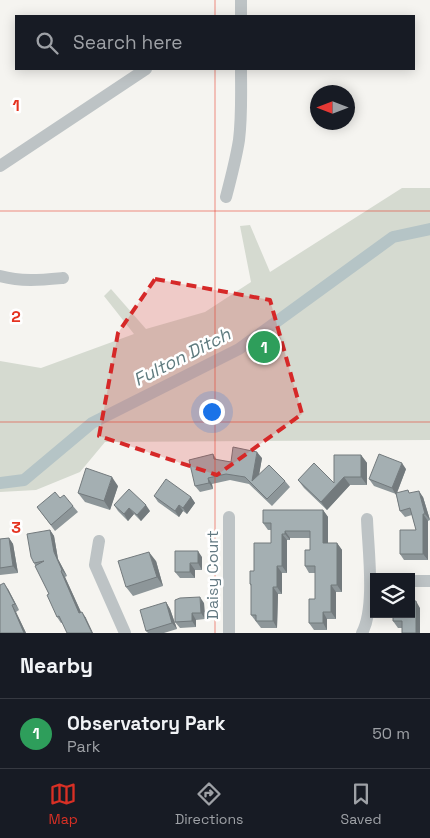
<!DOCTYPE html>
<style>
:root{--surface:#171b24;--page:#20242c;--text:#f1f3f6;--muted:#9ea1a6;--line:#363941;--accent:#d93025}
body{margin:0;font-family:"Space Grotesk",sans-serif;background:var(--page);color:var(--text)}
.controls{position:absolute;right:15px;bottom:15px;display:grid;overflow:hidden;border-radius:0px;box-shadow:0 2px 12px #0003}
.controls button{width:45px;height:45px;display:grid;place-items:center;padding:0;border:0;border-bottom:1px solid var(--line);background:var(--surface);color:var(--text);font:25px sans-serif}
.compass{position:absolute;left:310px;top:85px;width:45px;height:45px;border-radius:50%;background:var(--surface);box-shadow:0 2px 12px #0003;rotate:270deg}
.you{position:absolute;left:211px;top:411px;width:18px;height:18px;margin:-12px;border:4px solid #fff;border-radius:50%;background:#1a73e8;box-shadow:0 0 0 8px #1a73e833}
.badge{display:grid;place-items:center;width:32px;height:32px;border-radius:50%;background:var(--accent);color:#fff;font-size:16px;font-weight:700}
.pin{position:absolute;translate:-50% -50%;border:2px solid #fff;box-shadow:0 1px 5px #0006}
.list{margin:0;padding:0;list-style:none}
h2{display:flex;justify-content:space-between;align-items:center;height:65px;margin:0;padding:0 20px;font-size:21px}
h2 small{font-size:16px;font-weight:400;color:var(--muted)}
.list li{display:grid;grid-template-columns:32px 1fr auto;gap:15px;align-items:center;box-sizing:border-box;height:70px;padding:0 20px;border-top:1px solid var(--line)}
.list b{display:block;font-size:19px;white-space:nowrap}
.list p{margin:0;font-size:16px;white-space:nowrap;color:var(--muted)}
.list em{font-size:16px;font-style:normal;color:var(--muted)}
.icon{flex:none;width:28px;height:28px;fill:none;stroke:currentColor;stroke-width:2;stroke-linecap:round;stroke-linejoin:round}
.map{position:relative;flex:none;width:430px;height:633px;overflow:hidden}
.search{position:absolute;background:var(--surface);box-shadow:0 2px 12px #0003;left:15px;right:15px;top:15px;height:55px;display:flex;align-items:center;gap:12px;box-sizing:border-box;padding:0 18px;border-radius:0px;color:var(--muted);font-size:19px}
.sheet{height:135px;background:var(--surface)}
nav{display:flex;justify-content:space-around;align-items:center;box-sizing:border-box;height:70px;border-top:1px solid var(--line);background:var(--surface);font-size:14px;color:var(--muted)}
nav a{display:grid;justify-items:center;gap:2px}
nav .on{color:var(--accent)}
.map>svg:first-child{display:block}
.green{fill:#d5dad0}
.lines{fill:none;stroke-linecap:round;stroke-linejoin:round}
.canal{stroke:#b5c4c6;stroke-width:12}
.minor{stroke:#bdc3c5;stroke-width:12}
.wall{fill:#8d9699}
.shaded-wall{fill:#737a7d}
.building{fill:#a4afb2;stroke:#737a7d}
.marked{fill:#d62828;fill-opacity:0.2;stroke:#d62828;stroke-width:4;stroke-dasharray:10 6;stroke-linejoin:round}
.grid{fill:none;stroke:#e53320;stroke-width:1;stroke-opacity:0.55}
.labels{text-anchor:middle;stroke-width:5;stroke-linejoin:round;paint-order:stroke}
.street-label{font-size:16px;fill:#637982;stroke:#fff}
.water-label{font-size:18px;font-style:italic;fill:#5f7b7f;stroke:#fff}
.grid-label{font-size:16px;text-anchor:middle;font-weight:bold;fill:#e53320;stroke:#fff;stroke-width:5;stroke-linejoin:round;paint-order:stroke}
</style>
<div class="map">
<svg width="430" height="633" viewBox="0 0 430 633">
<rect width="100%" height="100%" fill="#f5f4f0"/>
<!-- green -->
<path class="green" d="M402 188H430V440L105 442 80 472 36 490 0 492V361L41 368 134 334 104 296 111 289 146 329 205 312 251 282 240 226 250 225 270 272Z"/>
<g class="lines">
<!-- canal -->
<path class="canal" d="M0 483 24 480 92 423 239 349 393 237 430 229"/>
<!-- minor -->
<path class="minor" d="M241 16V0
M0 166 146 69
M226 197C231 178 236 159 239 140 242 116 241 92 241 69
M0 276C21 282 41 280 63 278
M229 517V633
M99 541 95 565 125 633
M411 581H430
M362 633C376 607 368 549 367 519"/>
</g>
<!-- wall -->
<path class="wall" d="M213 454 217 460 231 462 262 458 259 474 285 481 290 487 272 506 249 484 230 480 212 484 213 489 200 492 195 486Z
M361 455 367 463V485H350L327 510 304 488 298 480 334 483Z
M406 469 397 493H411L423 497 430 520 428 521V560H404L400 554 416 530 412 515 405 517 400 511 396 494 374 486 369 479Z
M118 486 110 510 85 502 78 493Z
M154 496 191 497 195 503 187 514 183 511 179 517 158 502Z
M60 498 73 506 78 512 55 531 37 507Z
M114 505 150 511 141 521 134 514 128 521 118 511Z
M323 510 328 517V543H337L342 550V592H336V619H327V630H314L309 623 315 599V573H309L305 566 310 550V538H290V540H287V573H282V594H278L277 628H261L251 615V586L250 584 254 571 271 543V530H268L263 523Z
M50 530 54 536 58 559 67 576 65 577 81 612 86 618 61 623 57 617 49 594 34 563Z
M9 538 13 544 18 573 0 575V539Z
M202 557V570H195V578H180L175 572Z
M156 561 163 586 133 596 126 587Z
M8 589 19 610 16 612 26 633H0Z
M166 602 170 609 177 629 164 633H148L146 631Z
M204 603 205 619 196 620V627L180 628 175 622Z
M420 608V633L402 628H398L393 621Z"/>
<!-- shaded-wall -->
<path class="shaded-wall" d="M257 452 262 458 257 487 252 481Z
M361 455 367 463V485L361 477Z
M402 463 406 469 396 495 392 488Z
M112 477 118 486 110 510 104 501Z
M344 477 350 485 327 510 321 502Z
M208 478 212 484 213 489 209 483Z
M419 491 423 497 430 520 425 514Z
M191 497 195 503 187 514 183 508Z
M146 505 150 511 141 521 137 515Z
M179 505 183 511 179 517 175 511Z
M129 508 134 514 128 521 124 514Z
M323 510 328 517V550L323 543Z
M423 514 428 521V560L423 554Z
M50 530 54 536 58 559 67 576 62 570 54 552Z
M285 531 290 538V540L285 534Z
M282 534 287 540V573L282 566Z
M9 538 13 544 18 573 13 566Z
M337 543 342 550V592L337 585Z
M198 551 202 557V570L198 563Z
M149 552 156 561 163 586 157 577Z
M190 563 195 570V578L190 572Z
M277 566 282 573V594L277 587Z
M61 571 65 577 84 619 79 613Z
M4 583 8 589 19 610 15 604Z
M331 585 336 592V619L331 612Z
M273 587 278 594 277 628 273 621Z
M200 597 204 603 205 619 201 613Z
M416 601 420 608V633H416Z
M166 602 170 609 177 629 172 623Z
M12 605 16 612 26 633H24Z
M82 612 86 618 93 633H92Z
M323 612 327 619V630L323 623Z
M192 613 196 620V627L192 621Z"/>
<!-- building -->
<path class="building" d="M233 447 257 452 252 481 269 465 285 481 267 499 245 477 226 474 208 478 209 483 195 486 189 460 213 454 214 459 231 462Z
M379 454 402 463 392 488 369 479Z
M334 455H361V477H344L321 502 298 480 314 463 334 483Z
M86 468 112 477 104 501 78 493Z
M166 479 191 497 183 508 179 505 175 511 154 496Z
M129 489 146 505 137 515 129 508 124 514 114 505Z
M408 490 409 493 419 491 425 514H423V554H400V530H416L410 508 400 511 396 493Z
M55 492 60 498 64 495 73 506 51 525 37 507Z
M263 510H323V543H337V585H331V612H323V623H309V599H315V566H305V550H310V531H285V534H282V566H277V587H273V621H256V615H251V584H250V571H254V543H271V523H263Z
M50 530 54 552 62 570 61 571 79 613 82 612 92 633H67L59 616 57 617 47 595 49 594 35 566 44 561 34 563 31 557 27 534Z
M9 538 13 566 0 568V539Z
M175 551H198V563H190V572H175Z
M149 552 157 577 126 587 118 561Z
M4 583 15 604 12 605 24 633H0V585Z
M200 597 201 613H192V621L175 622V600L180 598Z
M411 601H416V633H402V621H393V614H411Z
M166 602 172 623 146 631 140 610Z"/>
<!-- marked area -->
<path class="marked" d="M155 279 270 300 302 414 217 475 99 436 118 333Z"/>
<!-- grid -->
<path class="grid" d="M215 0V16M215 69V633M0 211H430M0 422H430"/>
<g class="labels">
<!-- street labels -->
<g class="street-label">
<text transform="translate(212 575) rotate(-90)" y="6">Daisy Court</text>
</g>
<!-- water labels -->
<g class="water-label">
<text transform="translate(182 357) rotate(-27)" y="6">Fulton Ditch</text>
</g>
</g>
<g class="grid-label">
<text x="16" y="111">1</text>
<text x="16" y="322">2</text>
<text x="16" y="533">3</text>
</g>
</svg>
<div class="controls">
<button><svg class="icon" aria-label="layers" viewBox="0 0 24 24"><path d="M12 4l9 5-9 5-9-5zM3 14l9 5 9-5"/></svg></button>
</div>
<svg class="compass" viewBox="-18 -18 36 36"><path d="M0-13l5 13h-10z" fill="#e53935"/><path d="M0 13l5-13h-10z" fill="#9ea1a6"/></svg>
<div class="you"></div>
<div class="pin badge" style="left:264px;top:347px;background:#2e9e5b">1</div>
<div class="search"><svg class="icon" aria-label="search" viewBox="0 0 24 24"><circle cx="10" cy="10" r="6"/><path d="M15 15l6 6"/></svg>Search here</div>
</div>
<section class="sheet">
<h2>Nearby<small></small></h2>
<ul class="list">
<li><span class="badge" style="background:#2e9e5b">1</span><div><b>Observatory Park</b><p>Park</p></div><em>50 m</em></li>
</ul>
</section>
<nav>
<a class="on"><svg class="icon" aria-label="map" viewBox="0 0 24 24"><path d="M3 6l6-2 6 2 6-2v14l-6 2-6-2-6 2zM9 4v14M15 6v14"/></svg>Map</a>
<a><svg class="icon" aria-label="directions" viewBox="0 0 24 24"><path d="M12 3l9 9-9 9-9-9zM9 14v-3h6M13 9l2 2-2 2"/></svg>Directions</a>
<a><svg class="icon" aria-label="saved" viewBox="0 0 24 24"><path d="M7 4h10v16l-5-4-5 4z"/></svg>Saved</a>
</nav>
